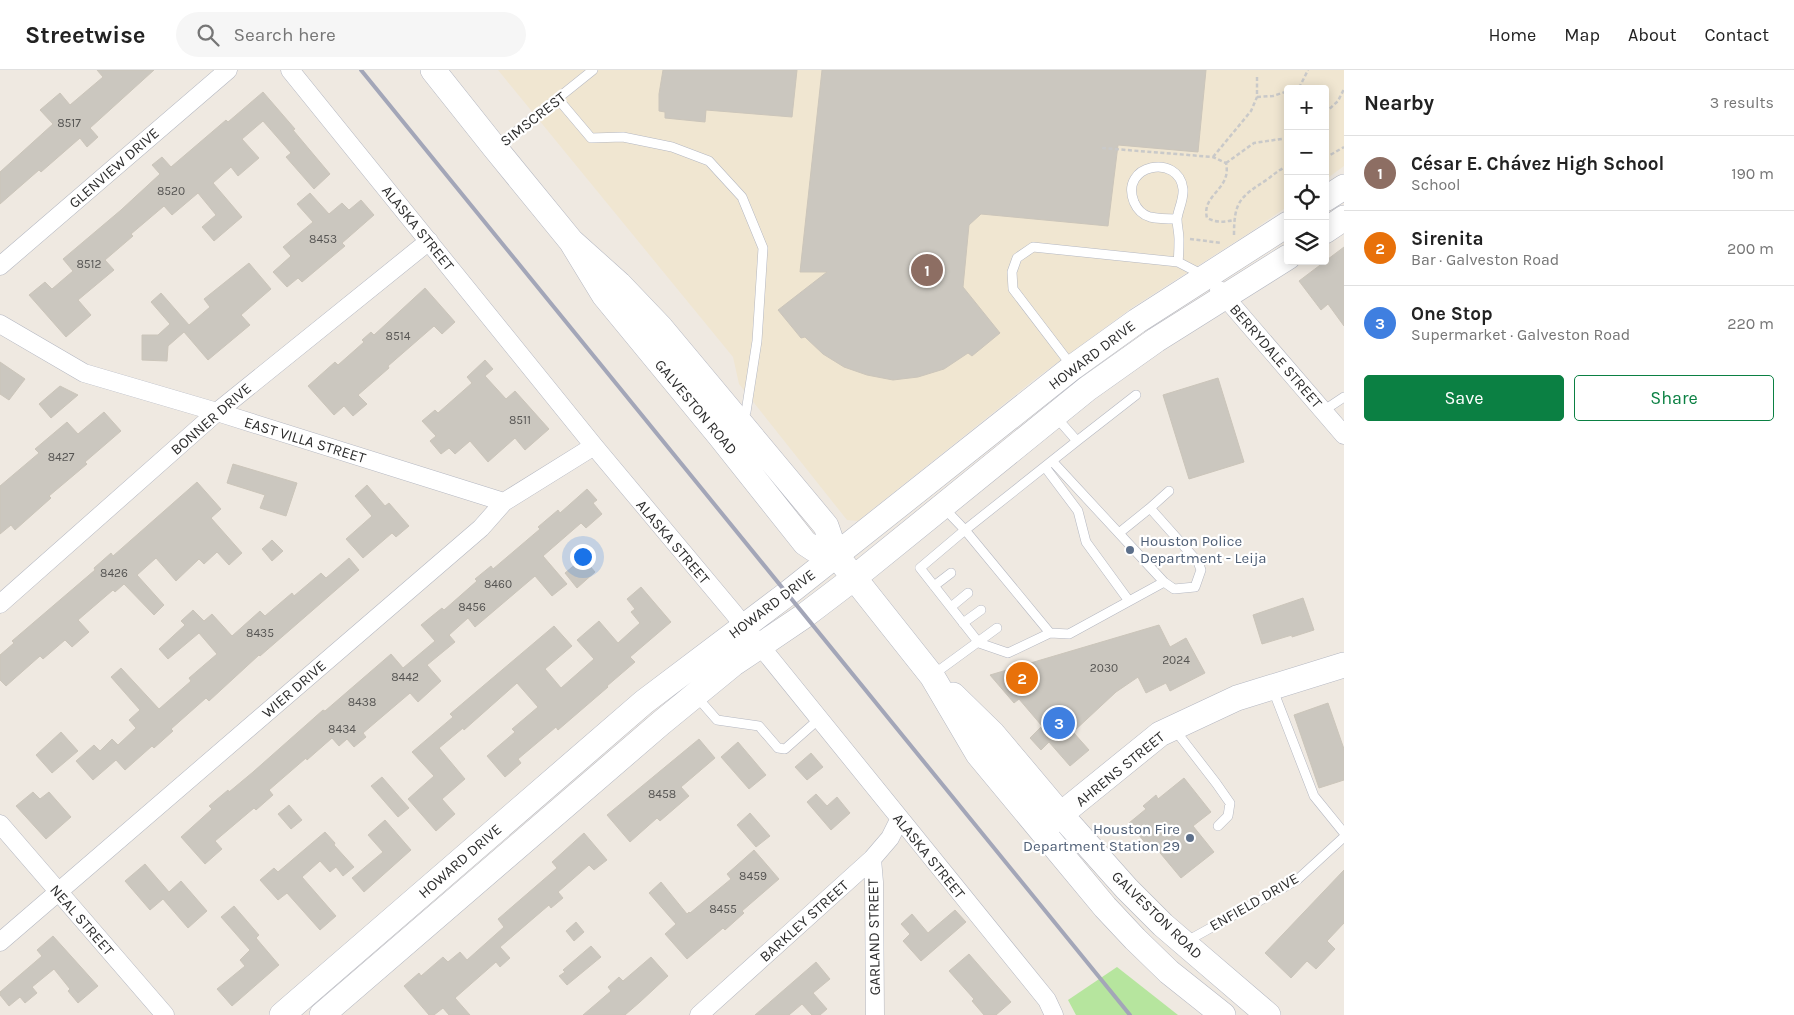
<!DOCTYPE html>
<meta charset="utf-8">
<style>
:root{--surface:#fff;--page:#f6f6f6;--text:#222;--muted:#767676;--line:#e0e0e0;--accent:#0b8043}
body{margin:0;font-family:Karla,sans-serif;background:var(--page);color:var(--text)}
.controls{position:absolute;right:15px;top:15px;display:grid;overflow:hidden;border-radius:5px;box-shadow:0 2px 12px #0003}
.controls button{width:45px;height:45px;display:grid;place-items:center;padding:0;border:0;border-bottom:1px solid var(--line);background:var(--surface);color:var(--text);font:25px sans-serif}
.you{position:absolute;left:582px;top:486px;width:18px;height:18px;margin:-12px;border:4px solid #fff;border-radius:50%;background:#1a73e8;box-shadow:0 0 0 8px #1a73e833}
.badge{display:grid;place-items:center;width:32px;height:32px;border-radius:50%;background:var(--accent);color:#fff;font-size:16px;font-weight:700}
.pin{position:absolute;translate:-50% -50%;border:2px solid #fff;box-shadow:0 1px 5px #0006}
.list{margin:0;padding:0;list-style:none}
h2{display:flex;justify-content:space-between;align-items:center;height:65px;margin:0;padding:0 20px;font-size:21px}
h2 small{font-size:16px;font-weight:400;color:var(--muted)}
.list li{display:grid;grid-template-columns:32px 1fr auto;gap:15px;align-items:center;box-sizing:border-box;height:75px;padding:0 20px;border-top:1px solid var(--line)}
.list b{display:block;font-size:19px;white-space:nowrap}
.list p{margin:0;font-size:16px;white-space:nowrap;color:var(--muted)}
.list em{font-size:16px;font-style:normal;color:var(--muted)}
.actions{display:flex;gap:10px;padding:15px 20px}
.actions a{flex:1;padding:11px 0;border:1px solid var(--accent);border-radius:5px;text-align:center;font-size:18px;color:var(--accent)}
.actions .main{background:var(--accent);color:#fff}
.icon{flex:none;width:28px;height:28px;fill:none;stroke:currentColor;stroke-width:2;stroke-linecap:round;stroke-linejoin:round}
.map{position:relative;flex:none;width:1344px;height:945px;overflow:hidden}
header{display:flex;align-items:center;gap:30px;box-sizing:border-box;height:70px;padding:0 25px;background:var(--surface);border-bottom:1px solid var(--line)}
header strong{font-size:24px}
nav{display:flex;gap:28px;margin-inline-start:auto;font-size:18px}
.search{width:350px;height:45px;background:var(--page);display:flex;align-items:center;gap:12px;box-sizing:border-box;padding:0 18px;border-radius:28px;color:var(--muted);font-size:19px}
main{display:flex}
aside{flex:1;background:var(--surface)}
.map>svg:first-child{display:block}
.education{fill:#f0e6d1}
.green{fill:#b6e59e}
.building{fill:#cbc7bf;stroke:#cbc5ba}
.lines{fill:none;stroke-linecap:round;stroke-linejoin:round}
.lane-casing{stroke:#b4b7c1;stroke-width:10}
.street-casing{stroke:#b4b7c1;stroke-width:19}
.secondary-casing{stroke:#b4b7c1;stroke-width:26}
.path{stroke:#c9c9c9;stroke-width:2.5;stroke-dasharray:4 2.5;stroke-linecap:butt}
.lane{stroke:#fff;stroke-width:9}
.street{stroke:#fff;stroke-width:18}
.secondary{stroke:#fff;stroke-width:25}
.rail{stroke:#a3a6b8;stroke-width:4}
.service-dot{fill:#5c6f8a;stroke:#fff;stroke-width:2}
.labels{text-anchor:middle;stroke-width:4.5;stroke-linejoin:round;paint-order:stroke}
.number-label{font-size:12px;fill:#555452}
.street-label{font-size:15px;fill:#2e2e2e;stroke:#fff}
.service-label{font-size:15px;fill:#4e5e75;stroke:#fff;text-anchor:start}
</style>
<header>
<strong>Streetwise</strong>
<div class="search"><svg class="icon" aria-label="search" viewBox="0 0 24 24"><circle cx="10" cy="10" r="6"/><path d="M15 15l6 6"/></svg>Search here</div>
<nav><a>Home</a><a>Map</a><a>About</a><a>Contact</a></nav>
</header>
<main>
<div class="map">
<svg width="1344" height="945" viewBox="0 0 1344 945">
<rect width="100%" height="100%" fill="#efe9e1"/>
<!-- education -->
<path class="education" d="M498 0H1344V96L1325 110V19H1288V136L1249 163 1133 237 1035 309 858 451 847 450 739 314 733 287Z"/>
<!-- green -->
<path class="green" d="M1117 897 1178 945H1076L1068 930Z"/>
<!-- building -->
<path class="building" d="M97 0H154L90 58 98 67 87 77 80 68 41 102 39 100 0 134V102L53 54 40 40 60 23 70 35 103 7Z
M663 0H797L792 47 706 40 705 52 665 48V42L659 41V24Z
M822 0H1206L1198 82 1118 75 1108 156 981 144 969 155 963 217 1000 263 972 286 968 283 944 299 918 307 893 310 867 305 844 297 823 284 805 267 801 268 778 240 827 202H800Z
M263 22 295 59 293 60 330 104 314 119 286 87 291 83 263 51 242 69 259 88 238 106 231 97 213 113 242 147 214 171 202 157 216 145 198 123 172 145 164 136 131 164 133 166 105 190 114 200 78 230 91 245 66 267 29 225 45 212 52 219 73 201 63 189 121 140 160 104 152 95 162 87 171 97 226 50 228 52Z
M310 123 329 144 342 133 349 140 361 130 374 145 342 173 345 176 327 191 302 212 298 208 287 217 273 202 291 186 283 177 313 152 297 134Z
M1344 177V256L1328 234 1321 240 1299 211Z
M249 193 271 219 241 245 250 255 208 290 184 262 168 276 167 291 142 290V265H158L170 254 151 232 161 223 189 255 210 237 204 229Z
M425 218 455 252 442 264 434 256 388 296 389 298 358 325 367 334 353 346 344 336 334 345 308 316 335 292 338 295 364 272 362 270 371 262 374 265Z
M485 290 493 299 485 306 506 329 515 321 549 359 525 380 515 368 488 392 470 371 455 384 449 378 441 384 430 371 436 366 422 351 435 340 438 343 472 313 467 307Z
M0 292 25 309 9 330 0 324Z
M1218 308 1244 392 1189 409 1163 325Z
M60 316 78 325 51 348 39 334Z
M104 342 121 361 85 392 87 394 49 426 51 428 15 460 11 455 0 464V416L39 383 35 379 67 352 78 364Z
M233 394 297 413 286 446 260 438 265 425 227 413Z
M197 412 221 439 211 448 242 483 229 495 217 482 204 494 199 489 176 511 156 488 137 505 164 535 154 545 124 514 115 522 113 520 78 550 89 562 72 577 65 570 43 589 40 586 6 616 0 610V585L14 573 12 571 95 500 94 498 111 483 113 486Z
M367 415 385 436 389 433 409 456 396 467 392 463 363 488 346 469 372 446 355 426Z
M587 419 597 430 593 433 602 444 586 458 581 453 543 486 567 514 552 526 535 506 475 557 468 548 449 565 455 572 427 595 441 611 418 632 410 623 363 663 366 667 354 677 347 669 339 676 332 668 307 690 306 688 269 720 273 725 256 740 254 738 215 771 222 779 205 794 181 767 212 739 209 736 228 720 229 722 253 702 323 640 325 641 391 584 403 598 435 571 421 555 442 538 444 540 477 511 475 509 491 496 493 499 540 459 538 457 558 440 560 443Z
M272 470 283 481 272 491 262 479Z
M349 488 359 500 260 586 259 585 209 631 206 628 171 659 173 661 154 678 152 676 125 700 116 690 93 710 76 691 94 675 100 681 112 669 118 675 136 658 129 650 140 640 111 607 121 598 159 639 191 611 189 608 217 584 199 563 168 589 159 579 185 555 181 551 193 540 204 551 212 544 232 566 260 541 265 546 292 523 294 526 321 503 326 508Z
M583 488 595 502 577 518 565 503Z
M641 517 671 552 630 587 635 592 607 616 608 617 558 660 556 657 518 689 521 693 505 707 487 686 515 662 512 659 538 637 517 613 464 660 463 658 439 678 465 709 442 729 455 744 436 761 408 729 434 706 412 682 453 647 450 644 554 556 572 576 545 599 561 618 594 589 577 570 599 551 618 573 640 553 631 542 635 539 627 529Z
M1303 528 1314 560 1292 567V565L1262 574 1253 545Z
M1159 555 1170 577 1186 568 1205 603 1170 621 1166 613 1146 623 1138 607 1116 622 1073 662 1089 680 1070 696 1049 672 1041 680 1030 668 1042 656 1019 629 1014 633 990 605Z
M1328 633 1344 679V710L1319 718 1294 645Z
M61 662 78 681 52 703 36 685Z
M699 669 715 688 681 717 689 726 660 751 657 748 630 772 607 745Z
M738 672 766 705 749 719 721 687Z
M811 683 823 697 807 710 795 697Z
M382 707 409 738 398 747 371 716Z
M1184 708 1211 742 1193 756 1214 782 1181 808 1151 772 1147 775 1129 753 1146 739 1143 736 1156 725 1158 729Z
M33 722 40 729 49 722 71 747 46 769 16 736Z
M816 724 827 736 837 727 850 743 831 760 807 732Z
M289 735 302 750 291 759 278 744Z
M750 743 770 766 756 777 737 755Z
M385 750 411 780 364 822 352 808 383 782 368 765Z
M325 762 335 773 334 775 354 797 343 806 336 797 330 802 320 791 302 807 336 846 320 860 287 823 278 830 260 810 274 798 278 802Z
M584 763 607 790 594 800 589 795 558 822 563 828 551 838 549 835 500 877 510 888 500 897 496 892 455 928 470 945H449L443 938 434 945H429L404 916 419 903 421 906 443 887 448 892 460 882 467 890 504 857 498 849 557 798 552 792Z
M754 780 779 809 742 841 744 843 725 860 723 858 687 889 665 864 676 854 649 823 661 812 687 844 689 842 690 843 731 809 727 804Z
M145 794 169 822 181 811 207 841 188 858 163 829 150 840 125 811Z
M1344 800V853L1327 871 1335 879 1316 899 1307 891 1291 908 1265 883Z
M234 836 259 865 256 868 279 895 232 936 217 919 245 896 240 890 250 880 221 847Z
M955 840 966 852 921 891 903 871 910 864 901 854 912 844 928 863Z
M576 852 584 862 574 871 566 861Z
M53 866 98 916 78 933 68 921 70 919 54 899 32 917 37 923 25 933 20 927 9 936 0 925V922L42 886 37 880Z
M591 876 601 887 567 915 559 906 565 902 563 900Z
M969 884 1011 932 996 945H984L972 931 974 929 949 901Z
M651 887 668 906 640 932 625 945H583L611 921 608 917 619 907 623 911Z
M816 892 830 909 813 923 827 939 820 945H812L802 934 789 945H755Z"/>
<g class="lines">
<defs>
<path id="lane" d="M558 29 591 68 623 67 672 77 709 91 742 127 763 178 757 271 746 342 738 349
M497 77 593 0
M1177 149C1168 149 1159 149 1150 147 1143 145 1137 139 1134 132 1119 94 1179 83 1183 119 1184 129 1178 140 1177 149 1177 156 1179 162 1179 169 1179 176 1179 184 1178 192
M1071 295 1013 219 1012 202 1017 188 1033 177 1178 192 1203 205
M1323 341 1344 327
M1056 347 1077 371 1136 325
M1045 397 1078 441 1086 472 1129 531
M943 437 965 460 920 498 979 573 1008 583 1050 563 965 460 1077 371
M1150 438 1169 421
M1119 463 1150 438 1198 492 1201 500 1195 517 1174 519 1164 512
M934 516 951 503
M951 537 968 523
M963 553 981 540
M1050 563 1069 564 1164 512 1053 392
M934 604 997 558
M1273 620 1314 726 1344 763
M696 626 717 650 759 656 778 678 785 679 819 649
M1175 660 1216 713 1230 733 1228 746 1218 756
M1187 871 1297 810 1344 767"/>
<path id="street" d="M290 0 594 376 732 541 1047 930 1054 945
M0 196 228 0
M1219 220 1344 365
M0 254 84 303 217 342 504 432
M0 534 217 342 429 171
M0 754 165 945
M872 789 874 812 875 945
M0 872 481 458 504 432 594 376
M699 945 872 789 890 768 899 750"/>
<path id="secondary" d="M433 0 495 78 571 171 604 225 720 366 805 473 814 479 836 485
M1325 129 1344 117
M1325 161 1344 148
M571 171 619 214 661 258 826 456 836 485 932 606 978 684 1105 837 1135 869 1169 902 1223 945
M953 625 993 664 1062 746 1127 819 1163 855 1268 945
M1049 754 1160 664 1237 628 1344 595
M282 945 644 632 787 524 1073 297 1137 251 1288 154
M322 945 661 653 733 594 804 546 854 508 1087 319 1156 270 1288 187"/>
</defs>
<!-- lane casing -->
<use href="#lane" class="lane-casing"/>
<!-- street casing -->
<use href="#street" class="street-casing"/>
<!-- secondary casing -->
<use href="#secondary" class="secondary-casing"/>
<!-- path -->
<path class="path" d="M1292 19 1300 16 1308 0
M1257 27 1273 26 1288 21
M1325 43 1338 31 1344 19
M1102 78 1213 87 1226 93C1232 120 1201 124 1207 148 1217 153 1224 152 1234 150
M1213 87 1251 41 1257 27V6
M1325 88 1344 77
M1226 93 1254 73 1288 68
M1234 165C1234 131 1240 127 1268 109 1274 104 1280 99 1288 96
M1190 169 1222 173"/>
<!-- lane -->
<use href="#lane" class="lane"/>
<!-- street -->
<use href="#street" class="street"/>
<!-- secondary -->
<use href="#secondary" class="secondary"/>
<!-- rail -->
<path class="rail" d="M361 0 1130 945"/>
</g>
<!-- markers -->
<g class="service-dot">
<circle cx="1130" cy="480" r="5"/>
<circle cx="1190" cy="768" r="5"/>
</g>
<g class="labels">
<!-- number labels -->
<g class="number-label">
<text x="69" y="57">8517</text>
<text x="171" y="125">8520</text>
<text x="323" y="173">8453</text>
<text x="89" y="198">8512</text>
<text x="398" y="270">8514</text>
<text x="520" y="354">8511</text>
<text x="61" y="391">8427</text>
<text x="114" y="507">8426</text>
<text x="498" y="518">8460</text>
<text x="472" y="541">8456</text>
<text x="260" y="567">8435</text>
<text x="1176" y="594">2024</text>
<text x="1104" y="602">2030</text>
<text x="405" y="611">8442</text>
<text x="362" y="636">8438</text>
<text x="342" y="663">8434</text>
<text x="662" y="728">8458</text>
<text x="753" y="810">8459</text>
<text x="723" y="843">8455</text>
</g>
<!-- street labels -->
<g class="street-label">
<text transform="translate(533 49) rotate(-38)" y="5">SIMSCREST</text>
<text transform="translate(114 98) rotate(-41)" y="5">GLENVIEW DRIVE</text>
<text transform="translate(418 158) rotate(51)" y="5">ALASKA STREET</text>
<text transform="translate(1092 285) rotate(-37)" y="5">HOWARD DRIVE</text>
<text transform="translate(1276 286) rotate(49)" y="5">BERRYDALE STREET</text>
<text transform="translate(696 337) rotate(50)" y="5">GALVESTON ROAD</text>
<text transform="translate(211 349) rotate(-41)" y="5">BONNER DRIVE</text>
<text transform="translate(305 370) rotate(17)" y="5">EAST VILLA STREET</text>
<text transform="translate(673 472) rotate(50)" y="5">ALASKA STREET</text>
<text transform="translate(772 534) rotate(-37)" y="5">HOWARD DRIVE</text>
<text transform="translate(294 619) rotate(-41)" y="5">WIER DRIVE</text>
<text transform="translate(1120 699) rotate(-39)" y="5">AHRENS STREET</text>
<text transform="translate(929 786) rotate(51)" y="5">ALASKA STREET</text>
<text transform="translate(460 791) rotate(-41)" y="5">HOWARD DRIVE</text>
<text transform="translate(1254 832) rotate(-30)" y="5">ENFIELD DRIVE</text>
<text transform="translate(1157 845) rotate(44)" y="5">GALVESTON ROAD</text>
<text transform="translate(82 850) rotate(49)" y="5">NEAL STREET</text>
<text transform="translate(804 851) rotate(-42)" y="5">BARKLEY STREET</text>
<text transform="translate(874 867) rotate(-91)" y="5">GARLAND STREET</text>
</g>
<!-- service labels -->
<g class="service-label">
<text x="1140" y="476">Houston Police<tspan x="1140" dy="17">Department - Leija</tspan></text>
<text x="1180" y="764" text-anchor="end">Houston Fire<tspan x="1180" dy="17">Department Station 29</tspan></text>
</g>
</g>
</svg>
<div class="controls">
<button>+</button>
<button>−</button>
<button><svg class="icon" aria-label="locate" viewBox="0 0 24 24"><circle cx="12" cy="12" r="6"/><path d="M12 2v4M12 18v4M2 12h4M18 12h4"/></svg></button>
<button><svg class="icon" aria-label="layers" viewBox="0 0 24 24"><path d="M12 4l9 5-9 5-9-5zM3 14l9 5 9-5"/></svg></button>
</div>
<div class="you"></div>
<div class="pin badge" style="left:927px;top:200px;background:#8d6e63">1</div>
<div class="pin badge" style="left:1022px;top:608px;background:#e8710a">2</div>
<div class="pin badge" style="left:1059px;top:653px;background:#3f7fe0">3</div>
</div>
<aside>
<h2>Nearby<small>3 results</small></h2>
<ul class="list">
<li><span class="badge" style="background:#8d6e63">1</span><div><b>César E. Chávez High School</b><p>School</p></div><em>190 m</em></li>
<li><span class="badge" style="background:#e8710a">2</span><div><b>Sirenita</b><p>Bar · Galveston Road</p></div><em>200 m</em></li>
<li><span class="badge" style="background:#3f7fe0">3</span><div><b>One Stop</b><p>Supermarket · Galveston Road</p></div><em>220 m</em></li>
</ul>
<div class="actions"><a class="main">Save</a><a>Share</a></div>
</aside>
</main>
